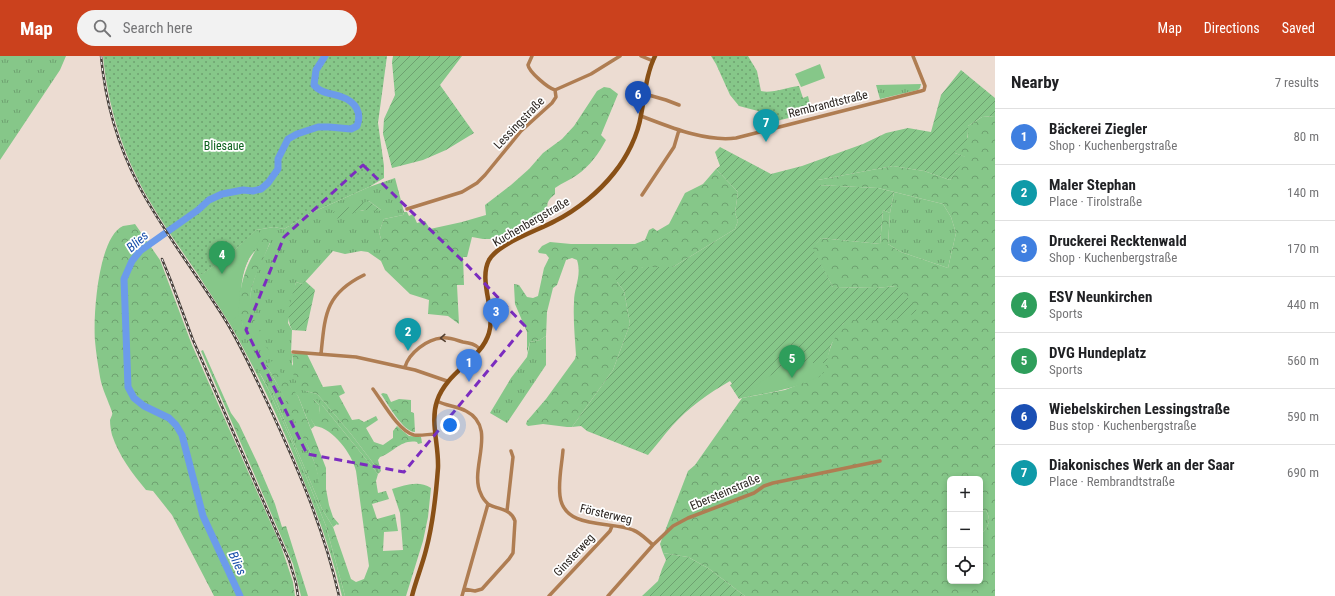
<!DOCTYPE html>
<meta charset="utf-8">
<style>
:root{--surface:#fff;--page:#f2f2f2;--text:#202124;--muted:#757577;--line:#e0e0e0;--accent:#cb411d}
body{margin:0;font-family:"Roboto Condensed",sans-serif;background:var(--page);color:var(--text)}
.controls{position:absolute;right:12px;bottom:12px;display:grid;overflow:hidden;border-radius:6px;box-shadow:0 2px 6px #0003}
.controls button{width:36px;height:36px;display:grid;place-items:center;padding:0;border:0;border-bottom:1px solid var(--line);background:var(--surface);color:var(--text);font:20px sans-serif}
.you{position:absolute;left:450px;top:369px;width:14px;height:14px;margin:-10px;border:3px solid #fff;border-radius:50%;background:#1a73e8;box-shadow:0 0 0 6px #1a73e833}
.badge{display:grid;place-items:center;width:26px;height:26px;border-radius:50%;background:var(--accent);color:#fff;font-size:13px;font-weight:700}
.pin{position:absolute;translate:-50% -33px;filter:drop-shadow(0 1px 2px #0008)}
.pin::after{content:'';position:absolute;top:21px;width:14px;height:12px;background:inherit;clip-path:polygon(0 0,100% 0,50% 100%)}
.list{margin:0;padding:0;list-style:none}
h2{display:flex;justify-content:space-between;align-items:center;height:52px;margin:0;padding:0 16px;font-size:17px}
h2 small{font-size:13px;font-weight:400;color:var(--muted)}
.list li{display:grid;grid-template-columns:26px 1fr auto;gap:12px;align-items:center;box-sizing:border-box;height:56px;padding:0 16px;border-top:1px solid var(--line)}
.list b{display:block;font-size:15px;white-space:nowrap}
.list p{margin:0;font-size:13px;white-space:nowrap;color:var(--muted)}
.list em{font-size:13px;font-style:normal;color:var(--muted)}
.icon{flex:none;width:22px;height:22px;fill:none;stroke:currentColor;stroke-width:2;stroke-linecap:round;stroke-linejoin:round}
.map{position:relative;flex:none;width:995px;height:540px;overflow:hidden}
header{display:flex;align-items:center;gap:24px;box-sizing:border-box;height:56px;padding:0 20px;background:var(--accent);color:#fff}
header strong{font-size:19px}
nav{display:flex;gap:22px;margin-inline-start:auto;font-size:14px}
.search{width:280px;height:36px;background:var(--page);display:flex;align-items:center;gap:10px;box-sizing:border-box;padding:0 14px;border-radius:22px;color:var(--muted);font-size:15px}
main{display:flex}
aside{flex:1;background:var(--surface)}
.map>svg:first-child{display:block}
.grass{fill:url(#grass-tufts);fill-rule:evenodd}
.forest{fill:url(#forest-crowns);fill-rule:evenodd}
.park{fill:url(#park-dots)}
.garden{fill:url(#garden-furrows)}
.pitch{fill:#86c789}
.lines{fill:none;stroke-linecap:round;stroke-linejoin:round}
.river{stroke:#6c9beb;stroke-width:7}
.minor{stroke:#af7d52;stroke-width:3.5}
.secondary{stroke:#895016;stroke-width:4.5}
.rail-casing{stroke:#463f3a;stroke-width:2.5}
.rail{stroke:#fff;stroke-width:1;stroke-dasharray:3;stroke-linecap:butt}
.oneway{stroke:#533f30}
.marked{fill:none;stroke:#7b2cbf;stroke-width:3;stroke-dasharray:8 5;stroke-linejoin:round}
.labels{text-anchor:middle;stroke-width:3.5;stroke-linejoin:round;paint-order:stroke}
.street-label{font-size:12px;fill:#2b2521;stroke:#fff}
.park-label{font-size:12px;fill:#0b611d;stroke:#fff}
.water-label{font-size:13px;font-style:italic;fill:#184eab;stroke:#fff}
</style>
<header>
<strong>Map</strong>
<div class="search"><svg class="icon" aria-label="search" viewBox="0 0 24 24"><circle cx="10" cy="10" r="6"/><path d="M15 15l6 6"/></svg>Search here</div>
<nav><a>Map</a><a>Directions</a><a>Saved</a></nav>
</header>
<main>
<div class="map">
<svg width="995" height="540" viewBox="0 0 995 540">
<defs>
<pattern id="grass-tufts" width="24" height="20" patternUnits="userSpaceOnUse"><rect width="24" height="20" fill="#86c789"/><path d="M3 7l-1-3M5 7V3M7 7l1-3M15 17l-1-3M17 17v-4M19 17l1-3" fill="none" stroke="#6ea170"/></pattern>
<pattern id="forest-crowns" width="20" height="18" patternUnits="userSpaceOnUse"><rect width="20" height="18" fill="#86c789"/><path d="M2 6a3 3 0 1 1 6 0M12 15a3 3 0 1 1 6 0" fill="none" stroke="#6ea170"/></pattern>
<pattern id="park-dots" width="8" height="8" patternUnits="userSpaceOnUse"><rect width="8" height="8" fill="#86c789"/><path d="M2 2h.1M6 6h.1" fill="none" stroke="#6ea170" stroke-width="1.8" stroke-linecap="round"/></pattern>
<pattern id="garden-furrows" width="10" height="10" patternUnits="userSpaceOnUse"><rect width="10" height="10" fill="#86c789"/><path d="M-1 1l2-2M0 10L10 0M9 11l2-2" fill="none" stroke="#6ea170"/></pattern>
</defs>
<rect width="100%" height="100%" fill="#ecdcd2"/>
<!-- grass -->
<path class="grass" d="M0 0H66L60 14 0 104Z
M921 28 920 32 918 34 880 43 876 29Z
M395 122 404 156 403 159 384 163 379 176 381 183V205L368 196 361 195 345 198 333 195 305 226 302 228 296 226 288 267 292 274 291 297 293 298 292 308 306 335 317 338 325 347 351 378 380 416 378 418 323 350 313 343 319 349 320 357 311 363 315 370 311 373 298 340 266 309C285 340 302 374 315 408 322 428 321 452 337 468L333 471 322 453 272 335 259 316 269 335 292 386 326 470 345 540H342C333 502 320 464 305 428 287 381 266 334 242 290 230 266 214 243 199 220L227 202 256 174 274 171 284 173 311 157 369 131ZM369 145 381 154 370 153 359 155ZM270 187C261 207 248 229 250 252 251 261 254 271 256 280L243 269C239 250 239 211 254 196 258 192 265 190 270 187Z
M894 136 943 148 951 161 956 177 948 212 901 196 888 188 890 157Z
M546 280V309L507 367 490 357 511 322 527 301 530 286 540 284Z
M980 454 986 455C992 463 988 473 980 478Z"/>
<!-- forest -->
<path class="forest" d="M604 31 610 32 618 38 601 79 606 84C599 97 590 110 577 119 570 124 562 127 555 132V138C546 146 547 147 548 158L497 183H483L472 181 467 201H463L464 229H457L459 268 448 260 428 258 429 244 410 238 385 214 381 205V183L379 176 384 163 403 159 404 156H407L409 160 413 158 417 167 425 165 430 173 462 166 486 159 485 149 511 129 529 113 543 97 562 83 574 70 597 35Z
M995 60V540H745L708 512 688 501 663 497 660 488 688 415 695 409 742 342 785 334 822 319C827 305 834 269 849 264 860 261 878 263 890 264L896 230 876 232 833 231 812 193 821 182 880 188 883 154 890 157 888 188 901 196 948 212 956 177 951 161 943 148 878 132 818 129V124L893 110 924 115 950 124 965 101 955 97V95L968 81V70L982 61ZM950 423H980V454L986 455C992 463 988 473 980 478V525H950Z
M716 113 738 136 735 157 738 165 735 173 673 211H643L617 226 624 235 630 268 613 314 572 371H567L543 368 528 370 526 368 527 365 546 343 575 303 576 299C575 282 573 264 574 246 574 231 582 220 577 204L572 202 566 204 557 229 553 232 547 256 546 280 540 284 530 286 527 297V276L515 248 514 230V228L519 229 527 241 533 242 538 240 544 212 549 202 546 198 539 197 538 195 542 190 550 186 571 188H635L645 184 649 174 653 172 657 175 669 168 685 137 703 128Z
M135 168 160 204 192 289 281 490 293 526 295 540H214L172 459 153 435 146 434C132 417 119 400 112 379 111 375 110 369 110 364 111 361 113 359 112 356 108 344 102 333 100 321 98 309 96 297 95 285 93 260 98 181 123 170 127 169 132 169 135 168Z
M270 176 272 179C269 192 262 204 257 217 242 251 255 265 270 295 263 288 256 277 245 275 231 243 246 200 270 176Z
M203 294 231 357 239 368 257 406 275 448 282 471 286 470 308 540H301L293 508 201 295Z
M293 298H307L323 331 341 329 345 337 339 340 352 364 359 363 364 366 376 360 378 364 366 372 374 386 383 389 393 382V375L397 370 409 380 421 381 422 387 418 388 417 386C401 383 393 397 380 401L378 404 381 415 380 416 351 378 325 347 317 338 302 334 298 331 293 317Z
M272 305 298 340 326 412V433L329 449 333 461 339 468 338 469C321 456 321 431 316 412 312 397 304 383 297 369 288 349 278 328 266 309Z
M259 315H260L272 335 322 453 333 471 351 523 356 526 364 523 369 510 356 415C352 398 333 372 315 370L310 362 313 358 320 357 319 349 313 343 314 342 323 350 378 418 376 425 378 437 386 435 389 443 372 448 377 463 395 458 398 475 384 476 383 495 403 494 400 457 392 433C405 429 419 424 431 432L428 461 423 485 406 540H345L326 470 292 386 269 335Z
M383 337 387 338 391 346 399 343 411 344V356L414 357 415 376C403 376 388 348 381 338Z"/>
<!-- park -->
<path class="park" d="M103 0H387L378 67 384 110V122L369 131 311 157 284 173 274 171 256 174 227 202 199 220C182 195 164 170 149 144 123 99 108 51 103 0Z
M711 0H748L757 15 761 35C771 38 787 31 799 30L803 42 808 40 812 56 773 66 758 55 739 50 730 39 716 8Z"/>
<!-- garden -->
<path class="garden" d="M393 0H462L440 29 474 77 446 94 423 104 392 112 383 78 384 63 395 39 392 6Z
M961 14 995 42V60L982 61 968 70C968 85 968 87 955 95V97L966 101 950 124 924 115 893 110 818 124V129L878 132 894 136 890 157 883 154 880 188 821 182 813 193 833 231 876 232 896 230 905 238 918 256 903 262 890 264H850L843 268 831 289 823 319C796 333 772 336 742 342L739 343 730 329 732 328 730 325C709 337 688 352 672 370 663 380 656 390 648 399L587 375 581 370 572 371 613 314 630 268 624 235 617 226 615 222 617 219 625 215 643 211H673L735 173 738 165 735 157 738 136 716 113 720 110 715 96 720 91 771 118 802 110 863 88 886 77 908 72 931 76 941 39Z
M369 145 382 155 363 154 336 163 333 156Z
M305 225 315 234 306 275 292 274C284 259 292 242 296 226L302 228Z
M663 497 688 501 708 512 745 540H642L658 525 662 513 666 504Z"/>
<!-- pitch -->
<path class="pitch" d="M820 8 825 22 801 31 795 18Z
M256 174 263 179C243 207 239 225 239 260L229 266 199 220 227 202Z
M800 307H826L822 319C796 332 772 336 744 341L742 339 771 319Z"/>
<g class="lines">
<!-- river -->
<path class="river" d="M240 540 203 460 182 379 176 369 169 362 144 350 134 342 128 331 124 223 132 205 140 195 198 154 209 144 222 138 243 134 253 135 261 133 268 127 278 113V103L288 83 297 78 318 71H329L351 73 357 70C362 57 356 46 342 41 332 37 321 38 314 29L316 14 325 0"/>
<!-- minor -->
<path class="minor" d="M532 0 528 9C529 16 548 32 555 34
M641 0 653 5
M555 34 591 18 620 0
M645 38 666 44 679 49
M641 60C670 71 705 86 736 82L921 35 924 34 925 30 913 0
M642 139 674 91 679 74
M407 153 462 136 477 127 485 119 521 75 552 47 556 41 555 34
M293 296 356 301 415 314 447 325
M321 298C325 259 325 238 364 219
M405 311C409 297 427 283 442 282 449 281 456 284 463 286 470 287 475 288 480 293
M373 333C382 345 399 376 414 379 421 380 429 378 436 378
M437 345C446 350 457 350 466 355 499 372 468 413 481 438 482 441 485 445 488 448 498 454 511 452 515 465L513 497 509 503 482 533 475 535 464 533
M563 394C562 408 558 425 560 440 564 474 611 465 633 474 641 477 647 484 653 489
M507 455 513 401 511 395
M462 540 488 448
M549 540 610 475 612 470
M608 540 653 489 673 470 688 462 754 437 764 430 773 427 880 405"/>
<!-- secondary -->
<path class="secondary" d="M412 540C416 524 422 510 426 494 433 468 436 439 438 412 439 389 430 366 437 345 447 315 481 304 489 277 496 254 478 225 489 204 499 187 537 175 555 165 577 154 599 136 614 117 627 101 638 79 641 59 645 39 646 18 655 0"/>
<defs>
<path id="rail" d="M101 0C105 45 118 90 139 130 163 176 196 217 224 262 241 289 254 319 268 348 297 410 324 473 339 540
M162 203 171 225 193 284 289 504 296 527 298 540"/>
</defs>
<!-- rail casing -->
<use href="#rail" class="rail-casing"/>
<!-- rail -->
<use href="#rail" class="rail"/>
</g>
<!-- one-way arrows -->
<defs><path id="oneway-chevron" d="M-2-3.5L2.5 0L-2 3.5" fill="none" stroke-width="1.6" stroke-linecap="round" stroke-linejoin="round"/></defs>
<use class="oneway" href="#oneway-chevron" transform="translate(443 282) rotate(177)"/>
<!-- marked area -->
<path class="marked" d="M363 109 468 210 525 270 404 416 307 398 246 274 284 181Z"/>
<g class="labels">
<!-- street labels -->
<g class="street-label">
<text transform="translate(828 48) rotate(-14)" y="4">Rembrandtstraße</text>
<text transform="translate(519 67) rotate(-46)" y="4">Lessingstraße</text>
<text transform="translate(531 166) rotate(-30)" y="4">Kuchenbergstraße</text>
<text transform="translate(725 436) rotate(-23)" y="4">Ebersteinstraße</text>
<text transform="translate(606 458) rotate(13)" y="4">Försterweg</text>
<text transform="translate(574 499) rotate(-47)" y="4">Ginsterweg</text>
</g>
<!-- park labels -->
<g class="park-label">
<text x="224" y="94">Bliesaue</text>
</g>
<!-- water labels -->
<g class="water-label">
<text transform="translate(137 185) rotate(-42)" y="5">Blies</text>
<text transform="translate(238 507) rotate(65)" y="5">Blies</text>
</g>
</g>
</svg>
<div class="controls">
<button>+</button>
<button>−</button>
<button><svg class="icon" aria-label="locate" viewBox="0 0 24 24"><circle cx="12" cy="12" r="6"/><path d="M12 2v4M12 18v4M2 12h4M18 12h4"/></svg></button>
</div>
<div class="you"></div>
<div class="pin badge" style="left:469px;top:326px;background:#3f7fe0">1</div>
<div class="pin badge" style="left:408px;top:295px;background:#0f9aa8">2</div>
<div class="pin badge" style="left:496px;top:275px;background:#3f7fe0">3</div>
<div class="pin badge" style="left:222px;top:218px;background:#2e9e5b">4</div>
<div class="pin badge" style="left:792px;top:322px;background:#2e9e5b">5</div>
<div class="pin badge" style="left:638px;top:58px;background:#1a4fb4">6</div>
<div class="pin badge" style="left:766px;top:86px;background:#0f9aa8">7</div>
</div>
<aside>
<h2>Nearby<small>7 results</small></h2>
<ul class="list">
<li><span class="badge" style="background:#3f7fe0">1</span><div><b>Bäckerei Ziegler</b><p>Shop · Kuchenbergstraße</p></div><em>80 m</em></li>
<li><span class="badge" style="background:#0f9aa8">2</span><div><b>Maler Stephan</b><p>Place · Tirolstraße</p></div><em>140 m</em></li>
<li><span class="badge" style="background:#3f7fe0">3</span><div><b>Druckerei Recktenwald</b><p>Shop · Kuchenbergstraße</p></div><em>170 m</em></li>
<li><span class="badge" style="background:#2e9e5b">4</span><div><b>ESV Neunkirchen</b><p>Sports</p></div><em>440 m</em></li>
<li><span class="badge" style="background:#2e9e5b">5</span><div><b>DVG Hundeplatz</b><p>Sports</p></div><em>560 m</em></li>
<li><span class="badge" style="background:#1a4fb4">6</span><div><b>Wiebelskirchen Lessingstraße</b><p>Bus stop · Kuchenbergstraße</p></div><em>590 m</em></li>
<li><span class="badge" style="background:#0f9aa8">7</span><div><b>Diakonisches Werk an der Saar</b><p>Place · Rembrandtstraße</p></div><em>690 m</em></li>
</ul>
</aside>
</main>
